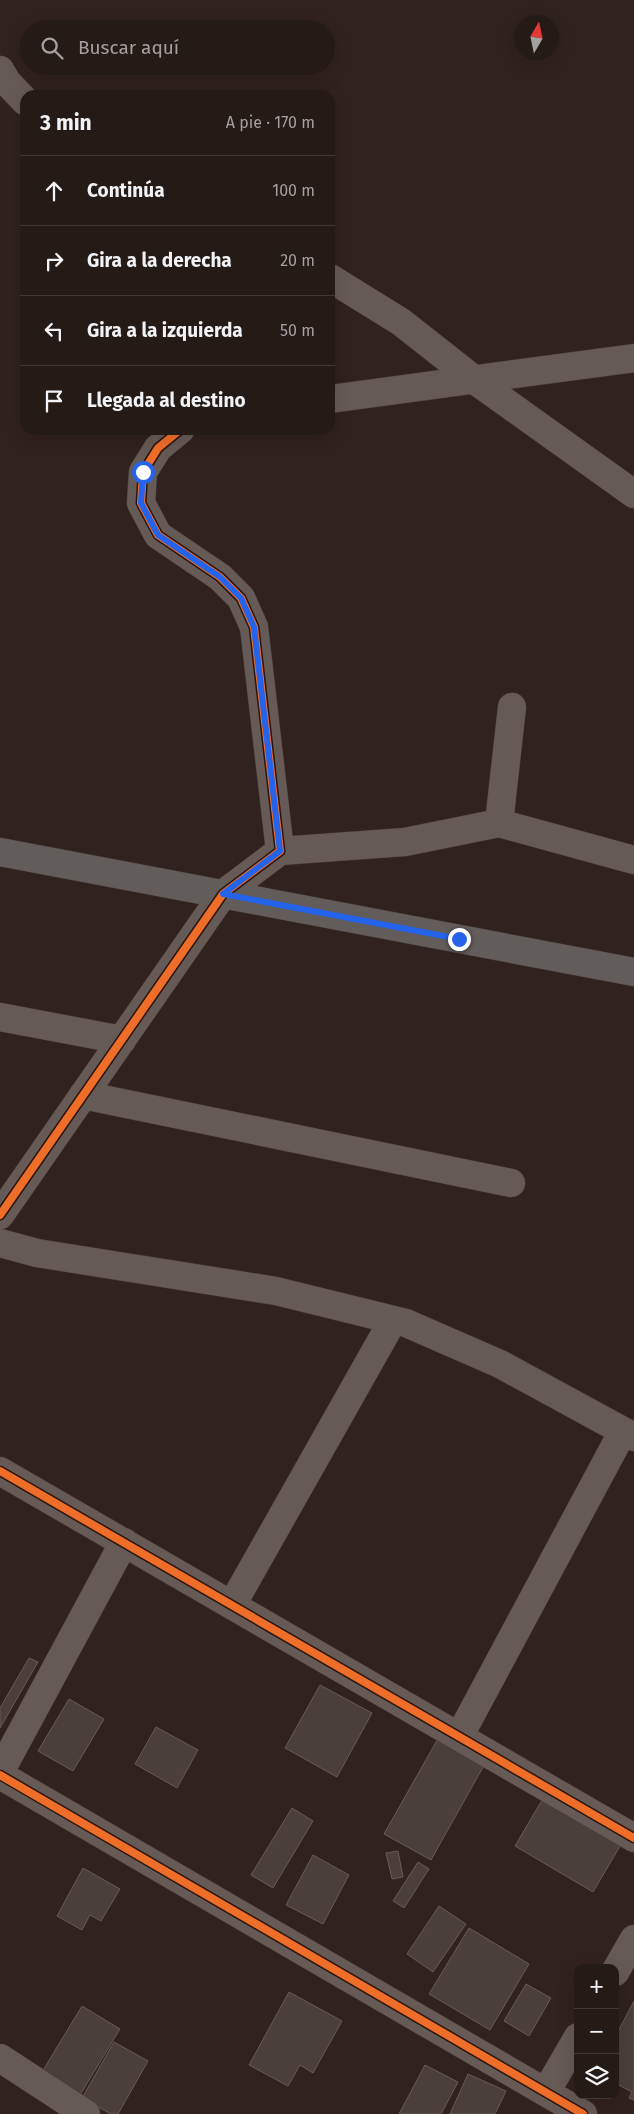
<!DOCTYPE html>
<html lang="es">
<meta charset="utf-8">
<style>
:root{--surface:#241a16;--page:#302723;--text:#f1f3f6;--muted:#a3a1a1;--line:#413835}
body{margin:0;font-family:"Fira Sans",sans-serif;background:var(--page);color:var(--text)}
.controls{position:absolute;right:15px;bottom:15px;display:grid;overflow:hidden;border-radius:10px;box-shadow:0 5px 20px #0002}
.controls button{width:45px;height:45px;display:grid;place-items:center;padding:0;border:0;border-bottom:1px solid var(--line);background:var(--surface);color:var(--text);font:25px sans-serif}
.compass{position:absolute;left:514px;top:15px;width:45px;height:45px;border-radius:50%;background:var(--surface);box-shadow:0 5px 20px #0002;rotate:9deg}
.stop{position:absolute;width:15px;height:15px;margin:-11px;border:4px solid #2563eb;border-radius:50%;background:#fff}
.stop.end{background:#2563eb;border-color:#fff;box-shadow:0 1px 5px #0008}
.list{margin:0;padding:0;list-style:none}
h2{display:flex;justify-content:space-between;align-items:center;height:65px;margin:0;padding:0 20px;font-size:21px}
h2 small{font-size:16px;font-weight:400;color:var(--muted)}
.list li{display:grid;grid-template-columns:32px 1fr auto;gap:15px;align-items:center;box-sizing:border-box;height:70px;padding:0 20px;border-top:1px solid var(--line)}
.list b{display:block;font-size:19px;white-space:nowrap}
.list em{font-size:16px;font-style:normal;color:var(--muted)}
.icon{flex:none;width:28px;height:28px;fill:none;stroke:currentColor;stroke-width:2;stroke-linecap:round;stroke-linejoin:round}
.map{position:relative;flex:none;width:634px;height:2114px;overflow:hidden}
.search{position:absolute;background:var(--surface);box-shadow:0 5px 20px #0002;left:20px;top:20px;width:315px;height:55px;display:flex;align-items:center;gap:12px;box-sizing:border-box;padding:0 18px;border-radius:28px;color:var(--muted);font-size:19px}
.panel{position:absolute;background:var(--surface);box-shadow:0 5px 20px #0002;left:20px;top:90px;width:315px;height:345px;border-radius:15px}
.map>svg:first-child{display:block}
.building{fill:#4a3f3b;stroke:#675b57}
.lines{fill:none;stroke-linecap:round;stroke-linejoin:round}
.street-casing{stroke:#4c3f3d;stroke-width:29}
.secondary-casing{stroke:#4c3f3d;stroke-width:29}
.street{stroke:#665a56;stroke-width:28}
.secondary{stroke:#625d5a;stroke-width:28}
.cycleway-casing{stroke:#2c150d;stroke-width:11}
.cycleway{stroke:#ee6e29;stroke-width:8}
.route{stroke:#2563eb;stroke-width:6}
</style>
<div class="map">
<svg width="634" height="2114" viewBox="0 0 634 2114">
<rect width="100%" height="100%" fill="#30221e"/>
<!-- building -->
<path class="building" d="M29 1658 38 1662 0 1728V1708Z
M320 1685 372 1713 337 1777 285 1748Z
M69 1699 104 1719 73 1771 38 1751Z
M156 1727 198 1750 177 1788 135 1764Z
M440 1735 487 1760 431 1860 384 1834Z
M548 1790 626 1836 593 1892 515 1846Z
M292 1808 313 1821 273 1888 251 1875Z
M398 1851 403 1877 392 1879 386 1853Z
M313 1855 349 1875 323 1924 286 1905Z
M418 1862 429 1869 404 1908 393 1901Z
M83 1868 120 1889 101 1921 90 1915 82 1930 57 1916Z
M439 1906 466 1924 433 1972 407 1954Z
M469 1928 529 1964 490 2030 429 1994Z
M526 1984 551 1998 529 2036 504 2021Z
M289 1992 342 2021 313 2073 300 2065 288 2086 249 2065Z
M634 2001V2100L629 2098 632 2092 615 2083V2037Z
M82 2006 120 2029 77 2100 39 2077Z
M114 2042 148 2061 118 2114H111L82 2098Z
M425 2065 458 2082 441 2114H399Z
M468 2074 506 2091 495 2114H450Z"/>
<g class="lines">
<defs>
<path id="street" d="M0 70 7 82 25 101
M330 278 401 322 476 381 634 494
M330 399 634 358
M499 823 512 707
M280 851 405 842 499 823 634 860
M0 1017 122 1040
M83 1095 511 1183
M0 1215 223 894 280 851 254 627 241 598 220 577 158 535 141 503 143 472 158 448 180 430
M0 1243 37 1253 276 1291 406 1323 500 1364 634 1437
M0 1471 634 1838
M232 1605 393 1320
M459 1737 623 1431
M0 1772 124 1542
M0 1775 583 2114
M615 1972 634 1939
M0 2058 86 2114
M546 2092 578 2037"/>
<path id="secondary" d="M0 852 634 972"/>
</defs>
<!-- street casing -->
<use href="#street" class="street-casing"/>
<!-- secondary casing -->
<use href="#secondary" class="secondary-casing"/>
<!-- street -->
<use href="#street" class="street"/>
<!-- secondary -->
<use href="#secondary" class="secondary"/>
<defs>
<path id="cycleway" d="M0 1215 223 894 280 851 254 627 241 598 220 577 158 535 141 503 143 472 158 448 180 430
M0 1471 634 1838
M0 1775 583 2114"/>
</defs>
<!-- cycleway casing -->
<use href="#cycleway" class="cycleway-casing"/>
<!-- cycleway -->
<use href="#cycleway" class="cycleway"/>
</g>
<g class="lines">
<!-- route -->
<path class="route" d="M143 472 141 503 158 535 220 577 241 598 254 627 280 851 223 894 459 939"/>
</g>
</svg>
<div class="controls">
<button>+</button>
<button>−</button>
<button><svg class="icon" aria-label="layers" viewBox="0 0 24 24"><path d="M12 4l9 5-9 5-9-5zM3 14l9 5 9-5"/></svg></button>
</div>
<svg class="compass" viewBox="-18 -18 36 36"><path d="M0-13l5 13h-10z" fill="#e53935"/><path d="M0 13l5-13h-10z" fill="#a3a1a1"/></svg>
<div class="stop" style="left:143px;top:472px"></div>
<div class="stop end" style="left:459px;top:939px"></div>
<div class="search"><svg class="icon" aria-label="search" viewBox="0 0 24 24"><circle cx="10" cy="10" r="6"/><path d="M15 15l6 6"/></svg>Buscar aquí</div>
<section class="panel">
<h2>3 min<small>A pie · 170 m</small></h2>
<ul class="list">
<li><svg class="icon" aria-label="ahead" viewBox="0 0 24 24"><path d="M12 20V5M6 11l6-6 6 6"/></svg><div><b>Continúa</b></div><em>100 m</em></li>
<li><svg class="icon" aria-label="right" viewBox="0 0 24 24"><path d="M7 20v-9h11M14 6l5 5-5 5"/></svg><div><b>Gira a la derecha</b></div><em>20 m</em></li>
<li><svg class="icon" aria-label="left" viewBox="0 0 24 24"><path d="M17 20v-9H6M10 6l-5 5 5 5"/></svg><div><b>Gira a la izquierda</b></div><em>50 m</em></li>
<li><svg class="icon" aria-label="arrive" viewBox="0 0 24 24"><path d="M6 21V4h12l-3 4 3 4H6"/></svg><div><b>Llegada al destino</b></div></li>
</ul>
</section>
</div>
